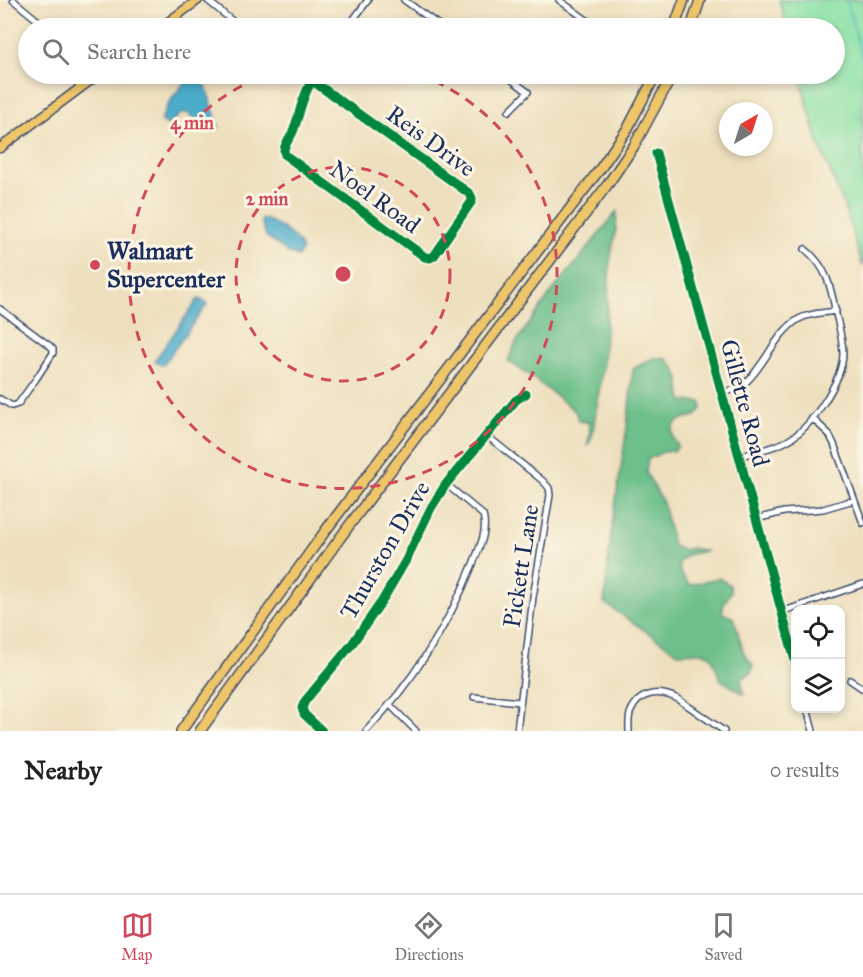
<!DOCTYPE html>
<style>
:root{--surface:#fff;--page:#f6f6f6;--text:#222;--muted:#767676;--line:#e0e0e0;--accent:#d1495b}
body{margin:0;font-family:"IM FELL Great Primer",serif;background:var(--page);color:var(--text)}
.controls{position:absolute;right:18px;bottom:18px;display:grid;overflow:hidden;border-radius:12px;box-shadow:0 3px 9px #0003}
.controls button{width:54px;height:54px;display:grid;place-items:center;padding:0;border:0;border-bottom:2px solid var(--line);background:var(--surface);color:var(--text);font:30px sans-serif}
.compass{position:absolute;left:719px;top:102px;width:54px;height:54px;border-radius:50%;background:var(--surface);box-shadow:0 3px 9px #0003;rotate:39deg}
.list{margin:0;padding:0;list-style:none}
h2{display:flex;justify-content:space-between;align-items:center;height:78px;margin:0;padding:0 24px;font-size:26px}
h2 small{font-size:20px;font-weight:400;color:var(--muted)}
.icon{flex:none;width:33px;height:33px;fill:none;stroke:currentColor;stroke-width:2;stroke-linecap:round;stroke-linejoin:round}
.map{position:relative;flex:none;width:863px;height:731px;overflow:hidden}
.search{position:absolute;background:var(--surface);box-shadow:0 3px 9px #0003;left:18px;right:18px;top:18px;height:66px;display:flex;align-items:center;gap:15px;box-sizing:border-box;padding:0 21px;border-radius:33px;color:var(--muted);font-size:22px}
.sheet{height:162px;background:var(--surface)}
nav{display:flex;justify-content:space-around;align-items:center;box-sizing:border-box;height:84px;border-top:2px solid var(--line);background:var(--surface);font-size:16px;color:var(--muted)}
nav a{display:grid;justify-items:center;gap:3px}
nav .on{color:var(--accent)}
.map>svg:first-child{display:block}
.green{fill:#87e1a6;stroke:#518882;stroke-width:1.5}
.forest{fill:#6dbf8b;stroke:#447774;stroke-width:1.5}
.water{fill:#4bacca;stroke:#336e94;stroke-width:1.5}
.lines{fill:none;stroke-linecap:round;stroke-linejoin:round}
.stream{stroke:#4bacca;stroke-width:1.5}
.minor-casing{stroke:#3b4a6c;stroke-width:8}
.primary-casing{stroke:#3b4a6c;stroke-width:11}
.motorway-casing{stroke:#3b4a6c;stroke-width:12}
.minor{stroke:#fff;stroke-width:5}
.primary{stroke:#eec569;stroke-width:8}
.motorway{stroke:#eec569;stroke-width:9}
.cycleway-casing{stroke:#fcf5e5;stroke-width:13}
.cycleway{stroke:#00873e;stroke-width:9}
.ring{fill:none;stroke:#d1495b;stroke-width:3;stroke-dasharray:10 8}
.poi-dot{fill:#d1495b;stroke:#fcf5e5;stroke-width:2}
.labels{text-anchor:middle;stroke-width:6;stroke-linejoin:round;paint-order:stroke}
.street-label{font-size:24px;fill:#1b2f5e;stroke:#fcf5e5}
.poi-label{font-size:24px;font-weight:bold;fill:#1b2f5e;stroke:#fcf5e5;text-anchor:start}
.centre{fill:#d1495b;stroke:#fcf5e5;stroke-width:3}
.ring-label{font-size:18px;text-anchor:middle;font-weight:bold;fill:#d1495b;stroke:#fcf5e5;stroke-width:6;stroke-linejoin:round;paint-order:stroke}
</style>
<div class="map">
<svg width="863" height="731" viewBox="0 0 863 731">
<rect width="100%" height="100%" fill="#fcf5e5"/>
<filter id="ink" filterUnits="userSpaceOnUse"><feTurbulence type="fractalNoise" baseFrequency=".0167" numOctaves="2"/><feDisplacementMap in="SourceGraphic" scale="12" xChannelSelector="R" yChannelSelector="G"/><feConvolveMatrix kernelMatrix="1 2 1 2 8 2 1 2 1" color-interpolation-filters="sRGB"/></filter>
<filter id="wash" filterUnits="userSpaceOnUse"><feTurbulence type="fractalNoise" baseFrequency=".008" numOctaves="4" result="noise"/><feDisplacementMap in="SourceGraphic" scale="24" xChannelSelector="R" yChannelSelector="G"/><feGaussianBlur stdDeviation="1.35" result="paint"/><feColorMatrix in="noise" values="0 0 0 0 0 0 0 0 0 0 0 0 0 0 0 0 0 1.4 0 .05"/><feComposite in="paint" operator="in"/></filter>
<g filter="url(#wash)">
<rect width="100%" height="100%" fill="#eee0be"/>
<!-- green -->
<path class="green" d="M779 0H863V267L844 205 818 142 799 74H834V28H787Z"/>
<!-- forest -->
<path class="forest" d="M617 211 616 229 610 262 608 303 602 372 592 437 587 447 590 432 588 422 579 421 575 411 529 375 508 361 516 342 554 289 576 263Z
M653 358 667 359C675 368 680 374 680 386 681 392 680 395 683 401L701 402 702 408 696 416C677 418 664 427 678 446L674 451 663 452 648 459 646 472 663 503 673 546 683 550 692 548 706 551 687 555 679 562 680 572 689 585 719 578 730 585 731 592 724 603 722 613 734 618 744 654 753 665 751 673 741 679 744 694 721 680 711 656 702 652 678 653 604 603 612 524 627 427 633 369Z"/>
<!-- water -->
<path class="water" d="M189 78H197L206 86 219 128 213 131 187 113 180 114 169 125 161 121C166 104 178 90 189 78Z
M262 218C276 223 298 236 302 250L298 257 290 254 266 236 261 221Z
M198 299 202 300 207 303 206 306 163 365H161L155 360Z"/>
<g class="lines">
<!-- stream -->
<path class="stream" d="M847 0 863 61"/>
</g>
</g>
<g filter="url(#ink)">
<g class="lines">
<defs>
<path id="minor" d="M13 0 47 28
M207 0 241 28
M404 0 443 28
M559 0 598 28
M347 28 368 0
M303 74 470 194 472 198V201L434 256 430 258 425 257 285 155C285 154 284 152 284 151 284 145 289 139 292 134 300 116 301 97 312 81
M504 74 528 92 509 111
M656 153 796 664
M0 309 50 346 53 349V353L36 379 18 404 12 406 0 399
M722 393C729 391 738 389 744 384 764 368 775 333 799 319 809 313 824 313 836 311
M812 418 829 434 834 444 863 523
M486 435 543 481 549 488 550 495 533 597 517 731
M739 457C755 451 772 449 787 441 811 428 842 382 843 354 843 341 839 327 836 314 831 287 827 267 805 249
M756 519 784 512 823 509 854 500
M781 612 863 584
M850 680 863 689
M474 697 520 702
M390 705 416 731
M807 708 813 731
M322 731 304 714 302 708 305 701 352 644 382 601 406 560 431 508 446 484 516 400 526 394
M366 731C412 683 448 626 473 564 479 548 488 532 483 515L446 484
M629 731C629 725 628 717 631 711 640 691 660 690 678 699L724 731"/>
<path id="primary" d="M160 28 198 0
M0 148 99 74"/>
<path id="motorway" d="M674 28 684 0
M691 28 700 0
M181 731 326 530 600 169 628 128 656 74
M200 731 348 527 608 184 634 146 673 74"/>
</defs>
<!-- minor casing -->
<use href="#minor" class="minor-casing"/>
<!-- primary casing -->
<use href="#primary" class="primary-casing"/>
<!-- motorway casing -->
<use href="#motorway" class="motorway-casing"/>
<!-- minor -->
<use href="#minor" class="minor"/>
<!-- primary -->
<use href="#primary" class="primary"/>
<!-- motorway -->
<use href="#motorway" class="motorway"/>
<defs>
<path id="cycleway" d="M303 74 470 194 472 198V201L434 256 430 258 425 257 285 155C285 154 284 152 284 151 284 145 289 139 292 134 300 116 301 97 312 81
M656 153 796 664
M322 731 304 714 302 708 305 701 352 644 382 601 406 560 431 508 446 484 516 400 526 394"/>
</defs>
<!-- cycleway casing -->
<use href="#cycleway" class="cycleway-casing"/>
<!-- cycleway -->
<use href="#cycleway" class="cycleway"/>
</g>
</g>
<!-- distance rings -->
<g class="ring">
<circle cx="343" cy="274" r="107"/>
<path d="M418 74A214 214 0 1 1 268 74"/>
</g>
<!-- markers -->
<circle class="poi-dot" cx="95" cy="265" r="6"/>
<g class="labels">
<!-- street labels -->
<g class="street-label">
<text transform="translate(431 141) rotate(36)" y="8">Reis Drive</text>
<text transform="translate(375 197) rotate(36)" y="8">Noel Road</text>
<text transform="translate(745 403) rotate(75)" y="8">Gillette Road</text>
<text transform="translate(385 550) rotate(-60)" y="8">Thurston Drive</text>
<text transform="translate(521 566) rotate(-81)" y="8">Pickett Lane</text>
</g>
<!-- poi labels -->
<g class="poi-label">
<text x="107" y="259">Walmart<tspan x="107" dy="28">Supercenter</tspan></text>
</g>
</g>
<circle cx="343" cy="274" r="9" class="centre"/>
<g class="ring-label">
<text x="192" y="129">4 min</text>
<text x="267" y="205">2 min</text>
</g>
</svg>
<div class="controls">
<button><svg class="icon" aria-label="locate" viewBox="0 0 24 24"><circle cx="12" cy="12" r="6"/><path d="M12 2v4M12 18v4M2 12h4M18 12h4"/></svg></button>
<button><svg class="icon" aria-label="layers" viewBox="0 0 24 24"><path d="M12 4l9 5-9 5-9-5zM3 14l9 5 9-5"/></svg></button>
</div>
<svg class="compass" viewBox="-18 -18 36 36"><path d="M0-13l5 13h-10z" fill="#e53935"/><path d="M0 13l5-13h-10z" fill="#767676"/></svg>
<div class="search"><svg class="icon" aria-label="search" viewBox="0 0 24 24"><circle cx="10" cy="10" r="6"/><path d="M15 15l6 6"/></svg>Search here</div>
</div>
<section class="sheet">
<h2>Nearby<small>0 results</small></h2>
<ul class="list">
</ul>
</section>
<nav>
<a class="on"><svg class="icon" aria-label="map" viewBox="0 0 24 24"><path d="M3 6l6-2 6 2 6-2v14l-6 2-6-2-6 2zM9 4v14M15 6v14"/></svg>Map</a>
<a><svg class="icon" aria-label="directions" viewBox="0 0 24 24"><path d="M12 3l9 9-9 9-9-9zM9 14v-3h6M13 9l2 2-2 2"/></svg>Directions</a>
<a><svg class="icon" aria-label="saved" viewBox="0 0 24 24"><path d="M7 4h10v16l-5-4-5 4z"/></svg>Saved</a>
</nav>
